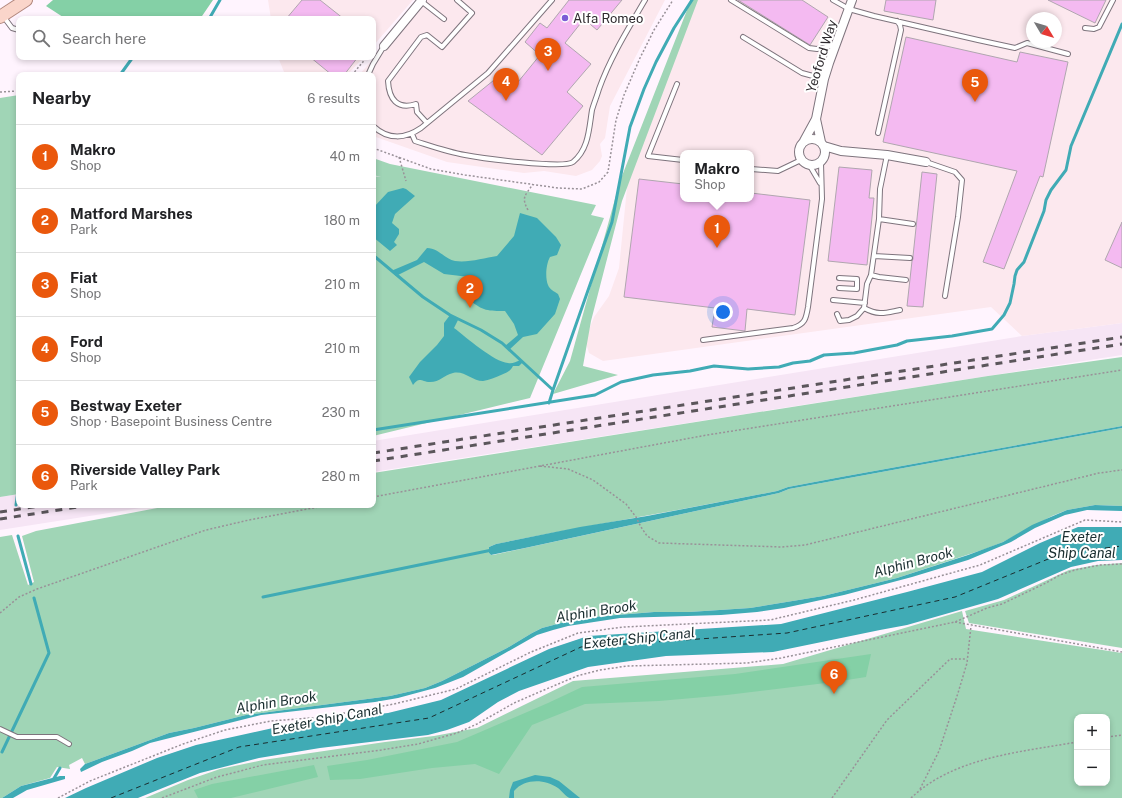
<!DOCTYPE html>
<meta charset="utf-8">
<style>
:root{--surface:#fff;--page:#f6f6f6;--text:#202124;--muted:#757577;--line:#e0e0e0;--accent:#ea580c}
body{margin:0;font-family:"Public Sans",sans-serif;background:var(--page);color:var(--text)}
.controls{position:absolute;right:12px;bottom:12px;display:grid;overflow:hidden;border-radius:8px;box-shadow:0 2px 6px #0003}
.controls button{width:36px;height:36px;display:grid;place-items:center;padding:0;border:0;border-bottom:1px solid var(--line);background:var(--surface);color:var(--text);font:20px sans-serif}
.compass{position:absolute;left:1026px;top:12px;width:36px;height:36px;border-radius:50%;background:var(--surface);box-shadow:0 2px 6px #0003;rotate:128deg}
.you{position:absolute;left:723px;top:312px;width:14px;height:14px;margin:-10px;border:3px solid #fff;border-radius:50%;background:#1a73e8;box-shadow:0 0 0 6px #1a73e833}
.badge{display:grid;place-items:center;width:26px;height:26px;border-radius:50%;background:var(--accent);color:#fff;font-size:13px;font-weight:700}
.pin{position:absolute;translate:-50% -33px;filter:drop-shadow(0 1px 2px #0008)}
.pin::after{content:'';position:absolute;top:21px;width:14px;height:12px;background:inherit;clip-path:polygon(0 0,100% 0,50% 100%)}
.popup{position:absolute;left:680px;top:150px;width:74px;height:52px;box-sizing:border-box;display:grid;place-content:center;border-radius:8px;background:var(--surface);filter:drop-shadow(0 1px 3px #0005);font-size:13px;white-space:nowrap;color:var(--muted)}
.popup b{font-size:15px;color:var(--text)}
.popup::after{content:'';position:absolute;left:50%;top:100%;margin-left:-8px;border:8px solid transparent;border-top-color:var(--surface)}
.list{margin:0;padding:0;list-style:none}
h2{display:flex;justify-content:space-between;align-items:center;height:52px;margin:0;padding:0 16px;font-size:17px}
h2 small{font-size:13px;font-weight:400;color:var(--muted)}
.list li{display:grid;grid-template-columns:26px 1fr auto;gap:12px;align-items:center;box-sizing:border-box;height:64px;padding:0 16px;border-top:1px solid var(--line)}
.list b{display:block;font-size:15px;white-space:nowrap}
.list p{margin:0;font-size:13px;white-space:nowrap;color:var(--muted)}
.list em{font-size:13px;font-style:normal;color:var(--muted)}
.icon{flex:none;width:22px;height:22px;fill:none;stroke:currentColor;stroke-width:2;stroke-linecap:round;stroke-linejoin:round}
.map{position:relative;flex:none;width:1122px;height:798px;overflow:hidden}
.search{position:absolute;background:var(--surface);box-shadow:0 2px 6px #0003;left:16px;top:16px;width:360px;height:44px;display:flex;align-items:center;gap:10px;box-sizing:border-box;padding:0 14px;border-radius:8px;color:var(--muted);font-size:15px}
.panel{position:absolute;background:var(--surface);box-shadow:0 2px 6px #0003;left:16px;top:72px;width:360px;height:436px;border-radius:8px}
.map>svg:first-child{display:block}
.built{fill:#f6e5f5}
.industrial{fill:#fce8ee;fill-rule:evenodd}
.green{fill:#a0d5b6;fill-rule:evenodd}
.forest{fill:#84d0a6}
.water{fill:#40abb5}
.lines{fill:none;stroke-linecap:round;stroke-linejoin:round}
.stream{stroke:#40abb5;stroke-width:3}
.ferry{stroke:#1a2e30;stroke-width:1;stroke-dasharray:5 4;stroke-linecap:butt}
.building{fill:#f4baf1;stroke:#b0a6af}
.service-casing{stroke:#7e747d;stroke-width:6}
.minor-casing{stroke:#7e747d;stroke-width:10}
.primary-casing{stroke:#b1877d;stroke-width:14}
.path{stroke:#999198;stroke-width:1.5;stroke-dasharray:2 2;stroke-linecap:butt}
.service{stroke:#fff;stroke-width:4}
.minor{stroke:#fff;stroke-width:8}
.primary{stroke:#fad5ca;stroke-width:12}
.rail{stroke:#5b565b;stroke-width:3;stroke-dasharray:7 7;stroke-linecap:butt}
.poi-dot{fill:#7c5cd6;stroke:#fff;stroke-width:1.5}
.labels{text-anchor:middle;stroke-width:4;stroke-linejoin:round;paint-order:stroke}
.poi-label{font-size:13px;fill:#2f2b2f;stroke:#fff;text-anchor:start}
.street-label{font-size:13px;fill:#2f2b2f;stroke:#fff}
.water-label{font-size:14px;font-style:italic;fill:#1a2e30;stroke:#fff}
</style>
<div class="map">
<svg width="1122" height="798" viewBox="0 0 1122 798">
<rect width="100%" height="100%" fill="#fff4fe"/>
<!-- built -->
<path class="built" d="M1122 323V355L373 472V441L1022 336Z
M19 494V505H160L0 530V497Z"/>
<!-- industrial -->
<path class="industrial" d="M268 0H413L373 46V19H271Z
M425 0H665L610 106 605 138 600 144 602 156 600 161 592 170 576 176 544 171 524 173 447 162 373 136V75H359Z
M696 0H1122V323L1022 336 991 307 603 361 589 353 585 340 594 317 609 296 619 268 628 178ZM1032 18H1056V42H1032ZM683 153H751V199H683Z
M278 57H364L347 75H289L284 72Z"/>
<!-- green -->
<path class="green" d="M691 0H698L622 201 591 321 583 366 618 375 553 394 570 361 620 181Z
M19 95V494L0 497V98Z
M373 158 390 164 596 205 591 215 604 218 530 398 373 436V176L381 177 373 175Z
M1122 357V426L841 477 788 487 777 491C683 510 589 525 496 544L489 547V553L491 555H493L779 493 789 489 1122 428V506L1095 505 1067 510 1052 516 1003 542 985 549 897 578 823 596 750 608 689 612H654L580 618 542 628 532 633 507 648 442 681 425 688 390 696 246 715 194 728 169 733 85 764 82 758 69 765 70 769 57 767 50 778 21 786 2 798H0V537L12 535 28 585 34 582 22 536 36 531 173 505H373V473L988 376Z
M1122 563V648L969 623 965 611 1004 600 1069 570 1096 565Z
M962 611 966 629 1122 653V798H145L188 780 220 769 263 760 385 742 434 736 477 728 573 681 783 664ZM1077 717H1107V783H1077Z"/>
<!-- forest -->
<path class="forest" d="M53 0H213L200 19H66L46 6Z
M871 654 866 677 834 682 727 695 659 701 585 704 532 725 499 774 475 764 432 768 360 779 330 780 327 766 367 760 457 742 548 703 582 687 735 674Z
M314 765 318 777 231 798H198L194 790 212 784Z"/>
<!-- water -->
<path class="water" d="M403 188 406 189 415 196 395 214 392 223 399 229V234L394 242 397 245 390 251 373 237V208L388 192Z
M520 213 537 218 556 237 561 245 557 255 550 257C546 264 545 278 548 285 550 290 554 291 558 294L560 299 555 314 537 334 523 337 509 350 505 346 518 335 514 324 505 311C489 311 482 311 470 300L469 277 444 274 424 262 396 276 391 271 417 260 427 248C438 248 445 259 455 261 468 263 484 258 497 256L514 236Z
M450 315 458 320 454 328C466 337 494 362 508 363 512 364 516 362 520 360L523 362 519 366H513C510 372 507 372 501 375 496 377 489 380 483 381 472 381 464 370 453 373 444 375 440 382 430 382 421 382 420 376 413 385L409 377 420 362 437 345 444 336V323Z
M1122 426V428L789 489 779 493 525 548 491 555 489 553V547L496 544 580 527 647 516 777 491 788 487 841 477Z
M1095 505 1122 506V511L1087 510 1065 515 1035 528 1011 542 968 560 912 577 844 595 784 608 757 612 721 615 620 618 568 626 553 630 537 635 463 677 435 688 398 698 375 702 261 715 150 743 132 751 102 762 81 772 80 769 85 764 169 733 194 728 246 715 390 696 425 688 442 681 507 648 532 633 542 628 580 618 654 612H689L750 608 823 596 897 578 968 555 1003 542 1032 525 1067 510Z
M1078 527H1122V560L1098 561 1071 567 998 599 907 625 880 630 773 652 666 656 588 667 519 691 498 702 469 722 447 730 428 735 320 748 259 758 200 773 138 798H65L86 788 157 758 196 745 291 724 388 713 441 700 549 649 588 636 781 624 907 592 982 572 1040 543Z
M535 775 550 777 559 781 580 798C577 798 573 798 570 798 566 797 562 791 558 788 545 779 525 778 514 791V798H509L510 790 513 782Z
M60 776H65V779L27 790 13 798H2L21 786Z"/>
<g class="lines">
<!-- stream -->
<path class="stream" d="M209 19 220 0
M120 75 133 57
M373 255 423 297 450 315 481 330 502 343 553 390 549 403
M553 390 612 222 630 127 644 89 656 62 674 28 692 0
M373 430 595 395 621 382 653 375 690 371 714 366 748 369 779 367 793 363 810 361 824 355 854 353 897 345 907 341 952 336 992 329 1004 315 1010 303 1014 284 1015 276 1017 270 1024 262 1044 211 1046 200 1051 190 1066 170 1071 146 1122 24
M16 505 19 484
M18 536 31 584
M263 597 492 550
M2 752 49 653 34 598
M53 780 60 768"/>
<!-- ferry -->
<path class="ferry" d="M111 798 239 747 429 718 581 647 787 633 955 597 1063 553 1122 546"/>
</g>
<!-- building -->
<path class="building" d="M302 0H320L344 19H286Z
M569 0H622L597 30 584 19 565 43 591 64 567 92 583 106 542 155 468 101 504 72 518 82 540 55 525 42 540 23 547 28Z
M738 0H802L828 17 810 45Z
M886 0H936L933 20 884 11Z
M1048 0H1106L1095 23Z
M906 37 1017 62 1020 52 1068 62 1043 177 1040 176 1004 269 983 262 1017 171 883 142Z
M310 57H358L344 75H332Z
M839 167 872 170 869 198H874L867 265 828 261Z
M922 172 937 174 923 307 907 306 912 261 913 259V256Z
M639 179 683 184V199H751V193L810 200 795 315 747 309 745 331 712 327 715 308 624 297Z
M1122 222V268L1105 260Z"/>
<g class="lines">
<defs>
<path id="service" d="M731 0 809 48 817 49 835 45
M833 0 849 9 874 16 978 40 1015 48 1027 43 1068 54
M421 1 444 19
M3 16 12 28 19 30
M1085 28 1094 29 1099 27 1113 0
M743 37 802 73 824 79
M368 75 373 64 384 46
M677 84 648 156 683 160
M427 123 417 112 416 104C397 110 389 99 388 81L421 37 427 35 442 47 472 13 457 0
M373 126C388 140 405 139 421 128L488 73 552 0
M878 133 901 30 900 25 897 21
M412 134 415 141C431 146 448 152 465 155 480 158 564 169 573 162 589 149 589 128 592 110 594 103 597 96 599 89 610 58 628 29 645 0
M926 162 955 172 962 180 958 217 945 296
M810 166 820 183
M751 169 778 171 801 160
M879 219 913 224
M874 256 910 258
M871 275 879 277 906 280
M839 278 857 279V289L839 288
M833 300 865 303
M864 308C879 316 885 313 900 310
M837 314 840 321 849 320 857 316 864 308 867 284 871 275 879 219 880 189 887 155
M703 340 793 328C805 324 806 319 808 307L822 199 821 163
M0 729 17 737H57L69 744"/>
<path id="minor" d="M384 46 422 0
M816 119 821 142
M799 152a13 13 0 1 1 26 0a13 13 0 1 1-26 0Z
M804 141 816 119 824 79 829 63 852 0
M824 146 841 151 887 155 926 162"/>
<path id="primary" d="M0 17 26 0"/>
</defs>
<!-- service casing -->
<use href="#service" class="service-casing"/>
<!-- minor casing -->
<use href="#minor" class="minor-casing"/>
<!-- primary casing -->
<use href="#primary" class="primary-casing"/>
<!-- path -->
<path class="path" d="M352 75 367 57
M0 92 19 91
M373 148 431 169 465 175 558 188 582 189 594 184 599 182 608 172 616 120 624 95 640 58 654 30 673 0
M399 157 406 181
M528 210C521 197 525 196 533 184
M540 466 568 469 593 480 626 504 636 517 641 527 647 536 659 543 782 547 805 545 1099 473 1122 470
M373 497 707 435 1122 370
M0 613 19 597 37 589 206 530 249 520 329 505
M955 622 1122 652
M1107 737 1122 735
M920 789 939 751 958 693 967 663 971 626
M58 798 90 781 183 744 225 730 271 721 323 717 394 704 456 689 531 652 578 633 624 627 770 620 854 600 980 565 1085 520 1122 522
M162 798 217 777 263 765 381 750 418 744 457 733 477 724 514 703 537 693 577 676 600 670 627 666 747 663 781 658 955 622 987 608 1002 604 1046 583 1060 575 1075 570 1100 565 1122 564
M832 798 887 720 950 659H967
M911 798C954 757 1021 752 1077 742"/>
<!-- service -->
<use href="#service" class="service"/>
<!-- minor -->
<use href="#minor" class="minor"/>
<!-- primary -->
<use href="#primary" class="primary"/>
<!-- rail -->
<path class="rail" d="M373 453 1122 337
M373 461 1122 344
M0 512 46 505
M0 519 91 505"/>
</g>
<!-- markers -->
<circle class="poi-dot" cx="565" cy="18" r="4"/>
<g class="labels">
<!-- poi labels -->
<g class="poi-label">
<text x="573" y="23">Alfa Romeo</text>
</g>
<!-- street labels -->
<g class="street-label">
<text transform="translate(821 56) rotate(-73)" y="5">Yeoford Way</text>
</g>
<!-- water labels -->
<g class="water-label">
<text x="1082" y="542">Exeter<tspan x="1082" dy="16">Ship Canal</tspan></text>
<text transform="translate(913 562) rotate(-15)" y="5">Alphin Brook</text>
<text transform="translate(596 611) rotate(-9)" y="5">Alphin Brook</text>
<text transform="translate(639 638) rotate(-6)" y="5">Exeter Ship Canal</text>
<text transform="translate(276 702) rotate(-9)" y="5">Alphin Brook</text>
<text transform="translate(327 719) rotate(-11)" y="5">Exeter Ship Canal</text>
</g>
</g>
</svg>
<div class="controls">
<button>+</button>
<button>−</button>
</div>
<svg class="compass" viewBox="-18 -18 36 36"><path d="M0-13l5 13h-10z" fill="#e53935"/><path d="M0 13l5-13h-10z" fill="#757577"/></svg>
<div class="you"></div>
<div class="pin badge" style="left:717px;top:248px">1</div>
<div class="popup"><b>Makro</b>Shop</div>
<div class="pin badge" style="left:470px;top:308px">2</div>
<div class="pin badge" style="left:548px;top:71px">3</div>
<div class="pin badge" style="left:506px;top:101px">4</div>
<div class="pin badge" style="left:975px;top:102px">5</div>
<div class="pin badge" style="left:834px;top:694px">6</div>
<div class="search"><svg class="icon" aria-label="search" viewBox="0 0 24 24"><circle cx="10" cy="10" r="6"/><path d="M15 15l6 6"/></svg>Search here</div>
<section class="panel">
<h2>Nearby<small>6 results</small></h2>
<ul class="list">
<li><span class="badge">1</span><div><b>Makro</b><p>Shop</p></div><em>40 m</em></li>
<li><span class="badge">2</span><div><b>Matford Marshes</b><p>Park</p></div><em>180 m</em></li>
<li><span class="badge">3</span><div><b>Fiat</b><p>Shop</p></div><em>210 m</em></li>
<li><span class="badge">4</span><div><b>Ford</b><p>Shop</p></div><em>210 m</em></li>
<li><span class="badge">5</span><div><b>Bestway Exeter</b><p>Shop · Basepoint Business Centre</p></div><em>230 m</em></li>
<li><span class="badge">6</span><div><b>Riverside Valley Park</b><p>Park</p></div><em>280 m</em></li>
</ul>
</section>
</div>
